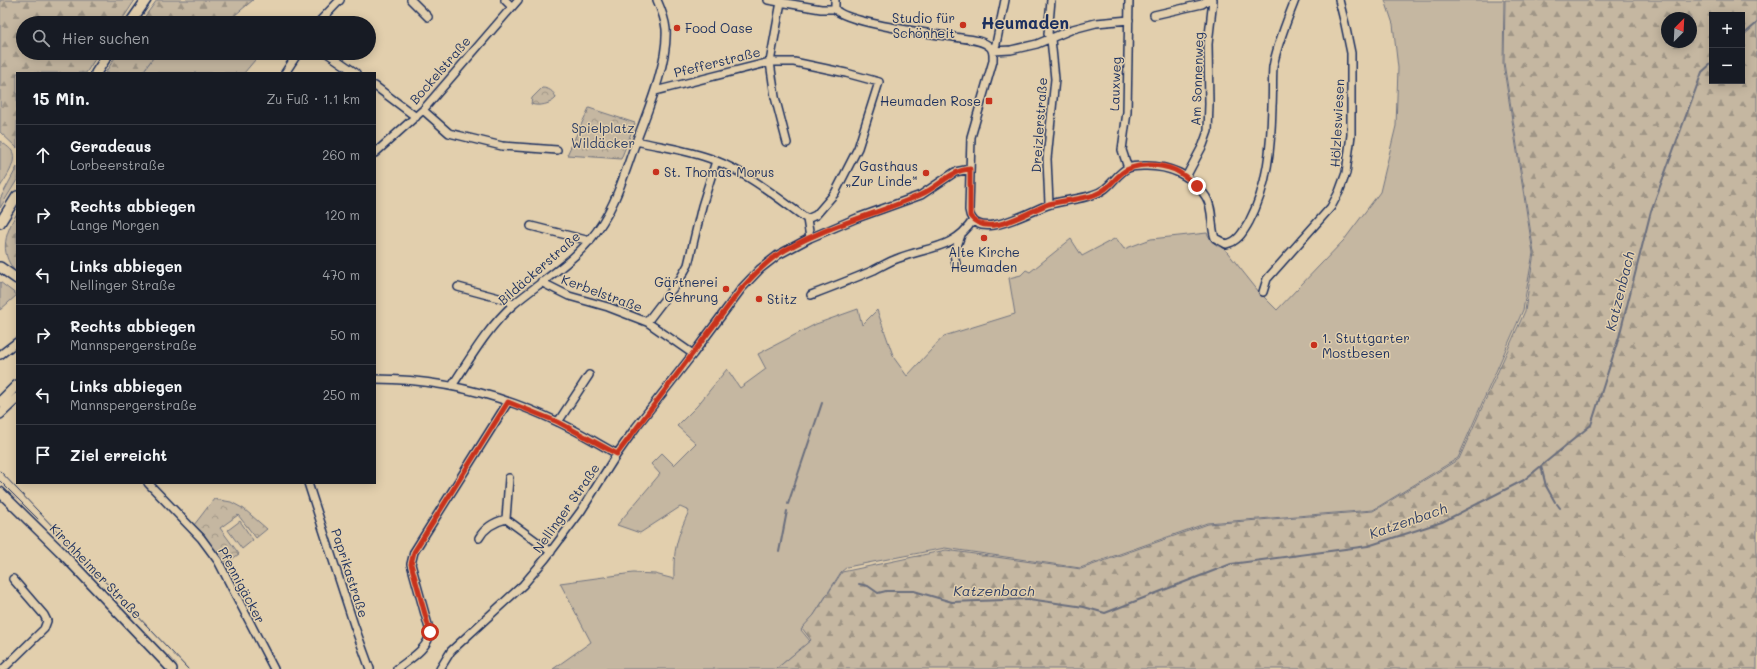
<!DOCTYPE html>
<html lang="de">
<meta charset="utf-8">
<style>
:root{--surface:#171b24;--page:#20242c;--text:#f1f3f6;--muted:#9ea1a6;--line:#363941}
body{margin:0;font-family:Mali,sans-serif;background:var(--page);color:var(--text)}
.controls{position:absolute;right:12px;top:12px;display:grid;overflow:hidden;border-radius:0px;box-shadow:0 2px 10px #0003}
.controls button{width:36px;height:36px;display:grid;place-items:center;padding:0;border:0;border-bottom:1px solid var(--line);background:var(--surface);color:var(--text);font:20px sans-serif}
.compass{position:absolute;left:1661px;top:12px;width:36px;height:36px;border-radius:50%;background:var(--surface);box-shadow:0 2px 10px #0003;rotate:24deg}
.stop{position:absolute;width:12px;height:12px;margin:-9px;border:3px solid #c8321e;border-radius:50%;background:#fff}
.stop.end{background:#c8321e;border-color:#fff;box-shadow:0 1px 4px #0008}
.list{margin:0;padding:0;list-style:none}
h2{display:flex;justify-content:space-between;align-items:center;height:52px;margin:0;padding:0 16px;font-size:17px}
h2 small{font-size:13px;font-weight:400;color:var(--muted)}
.list li{display:grid;grid-template-columns:26px 1fr auto;gap:12px;align-items:center;box-sizing:border-box;height:60px;padding:0 16px;border-top:1px solid var(--line)}
.list b{display:block;font-size:15px;white-space:nowrap}
.list p{margin:0;font-size:13px;white-space:nowrap;color:var(--muted)}
.list em{font-size:13px;font-style:normal;color:var(--muted)}
.icon{flex:none;width:22px;height:22px;fill:none;stroke:currentColor;stroke-width:2;stroke-linecap:round;stroke-linejoin:round}
.map{position:relative;flex:none;width:1757px;height:669px;overflow:hidden}
.search{position:absolute;background:var(--surface);box-shadow:0 2px 10px #0003;left:16px;top:16px;width:360px;height:44px;display:flex;align-items:center;gap:10px;box-sizing:border-box;padding:0 14px;border-radius:22px;color:var(--muted);font-size:15px}
.panel{position:absolute;background:var(--surface);box-shadow:0 2px 10px #0003;left:16px;top:72px;width:360px;height:412px;border-radius:0px}
.map>svg:first-child{display:block}
.green{fill:#c5b7a1;stroke:#707380}
.forest{fill:url(#forest-firs);stroke:#707380;fill-rule:evenodd}
.park{fill:url(#park-crowns);stroke:#707380}
.lines{fill:none;stroke-linecap:round;stroke-linejoin:round}
.stream{stroke:#6a6e7d;stroke-width:2}
.minor-casing{stroke:#1b2f5e;stroke-width:10}
.major-casing{stroke:#1b2f5e;stroke-width:12}
.minor{stroke:#e2cfad;stroke-width:7}
.major{stroke:#e2cfad;stroke-width:9}
.tram{stroke:#1b2f5e;stroke-width:1}
.route{stroke:#c8321e;stroke-width:5}
.poi-dot{fill:#c8321e;stroke:#e2cfad;stroke-width:1.5}
.labels{text-anchor:middle;stroke-width:3;stroke-linejoin:round;paint-order:stroke}
.poi-label{font-size:13px;fill:#1b2f5e;stroke:#e2cfad;text-anchor:end}
.street-label{font-size:13px;fill:#1b2f5e;stroke:#e2cfad}
.park-label{font-size:13px;fill:#2c3d65;stroke:#e2cfad}
.water-label{font-size:14px;font-style:italic;fill:#2f3f66;stroke:#e2cfad}
.district-label{font-size:17px;font-weight:bold;fill:#1b2f5e;stroke:#e2cfad}
</style>
<div class="map">
<svg width="1757" height="669" viewBox="0 0 1757 669">
<defs>
<pattern id="forest-firs" width="22" height="20" patternUnits="userSpaceOnUse"><rect width="22" height="20" fill="#c5b7a1"/><path d="M5 1l3.5 6h-7zM16 11l3.5 6h-7z" fill="#9f9586"/></pattern>
<pattern id="park-crowns" width="20" height="18" patternUnits="userSpaceOnUse"><rect width="20" height="18" fill="#c5b7a1"/><path d="M2 6a3 3 0 1 1 6 0M12 15a3 3 0 1 1 6 0" fill="none" stroke="#9f9586"/></pattern>
</defs>
<rect width="100%" height="100%" fill="#e2cfad"/>
<filter id="ink" filterUnits="userSpaceOnUse"><feTurbulence type="fractalNoise" baseFrequency=".025" numOctaves="2"/><feDisplacementMap in="SourceGraphic" scale="8" xChannelSelector="R" yChannelSelector="G"/><feConvolveMatrix kernelMatrix="1 2 1 2 8 2 1 2 1" color-interpolation-filters="sRGB"/></filter>
<g filter="url(#ink)">
<!-- green -->
<path class="green" d="M1385 0H1504L1503 63 1533 253 1523 310 1458 458 1373 510 1207 523 1080 568 945 548 847 567 841 572 814 615 801 630 810 641 776 669H553L591 642 560 583 633 573 655 574 674 579C673 550 677 537 689 511L680 507 640 533 617 525 660 474 651 464 662 453 674 465 696 443 677 426 697 406 727 369 740 388 766 369 758 354 816 324 858 309 862 325 877 310 894 358 907 376 944 336 1015 314 1009 278 1021 275 1026 270 1030 272 1071 239 1082 256 1116 238 1124 249 1151 239 1207 233C1211 241 1215 246 1224 248L1259 292 1277 310 1344 240 1380 192 1396 126 1398 68 1393 24Z
M158 53H261L244 73H142L155 55Z
M0 141C4 144 10 148 12 151 18 162 5 179 0 187Z
M17 167V180L0 208V199Z
M0 282 17 295 0 310Z
M240 521 253 540 242 549 228 530Z"/>
<!-- forest -->
<path class="forest" d="M0 0H135L120 23H23V53H99L86 73H17V148L0 132Z
M157 0H253L228 21 224 23H140Z
M1505 0H1757V669H776L811 640 802 628 814 615 842 572 946 550 1081 569 1208 524 1373 511 1459 459 1525 311 1534 253 1504 63ZM1712 15H1742V81H1712ZM1667 18H1691V42H1667Z
M118 53H158L155 55 142 73H105Z
M17 213V274C0 254 3 237 17 213Z"/>
<!-- park -->
<path class="park" d="M542 88C548 88 554 91 556 98 551 104 539 107 531 104L532 98Z
M589 108 635 123 621 159 567 155Z
M214 499 231 502 244 509 267 529 256 538 238 515 220 528 239 554 224 565 204 534 194 525Z"/>
<g class="lines">
<!-- stream -->
<path class="stream" d="M1742 36 1757 23
M1541 466 1546 486 1555 502
M788 504 822 403
M1557 504 1560 508
M779 552 787 511
M859 584 868 586 878 593 886 591H914L952 602 1029 599 1084 607 1105 613 1231 564 1368 546 1442 522 1524 480 1591 425 1619 337 1651 211 1702 72 1712 63"/>
<defs>
<path id="minor" d="M411 0 428 17
M505 0 512 7
M768 0 821 9H835
M781 2 770 62 775 97 787 143
M835 9C845 23 934 34 954 37 965 39 982 39 990 47 994 51 993 56 993 61L971 137 969 210C974 245 1030 211 1048 205 1062 200 1078 200 1092 195 1111 190 1114 175 1128 168 1133 166 1138 166 1143 166 1168 165 1193 175 1206 197 1214 210 1210 225 1215 238L1226 244C1238 242 1243 232 1249 222 1268 186 1271 147 1272 106 1273 93 1272 80 1273 67 1277 44 1287 21 1295 0
M835 9V0
M1154 15 1202 4 1208 0
M318 23 340 0
M993 51 1011 50 1037 44 1073 29 1096 23 1129 20
M993 51 996 44 1005 0
M327 53 356 73
M285 73 298 53
M375 86 416 117
M655 91 770 62H794L846 73 879 82 858 148 835 193 816 215 807 219
M423 110 449 133 502 146 557 150
M636 141C662 147 689 150 714 160 748 173 778 198 807 219L810 238
M375 153 423 110 518 0
M1128 168 1122 150 1127 112 1129 0
M1186 177 1203 145 1208 131 1209 104 1208 44 1213 0
M1049 204 1047 159 1055 79 1051 39 1048 34 1051 0
M531 226 590 241
M956 264 954 254 961 235
M541 282 569 296 608 307 647 322 693 354
M458 287 506 300 513 305
M1263 292 1267 279 1331 207 1339 192 1346 173 1351 135V53L1345 24 1339 0
M811 295C832 287 853 279 874 270 882 266 890 261 899 258 927 247 955 249 973 220
M647 322 680 279 688 265 702 206 716 161
M0 355 17 342
M375 379C438 379 500 394 558 422 578 431 597 443 617 454
M452 386C471 357 488 327 514 304 539 283 569 265 590 240 615 210 623 177 636 142 648 110 668 63 666 29 665 18 661 9 657 0
M558 422 589 375
M509 478 506 519 551 552
M148 483 201 538 218 561 274 669
M308 483 354 625 370 669
M479 538C485 527 494 522 506 519
M3 669 44 629 47 621 44 615 13 579
M397 669C410 659 429 648 430 632L411 564 414 552 508 402
M440 669 451 651 523 585 546 558 581 511 617 454 636 427 693 354 742 288 760 269 778 255 810 238 857 218 921 195 955 172 970 169"/>
<path id="major" d="M130 23 146 0
M96 73 109 53
M0 223 17 196
M0 267 17 279
M0 402 17 385
M0 414 17 398
M0 492 60 551 172 669"/>
</defs>
<!-- minor casing -->
<use href="#minor" class="minor-casing"/>
<!-- major casing -->
<use href="#major" class="major-casing"/>
<!-- minor -->
<use href="#minor" class="minor"/>
<!-- major -->
<use href="#major" class="major"/>
<!-- tram -->
<path class="tram" d="M0 471 188 669
M0 481 38 519"/>
</g>
</g>
<g class="lines" filter="url(#ink)">
<!-- route -->
<path class="route" d="M430 632 411 564 414 552 508 402 558 422 617 454 742 288C753 276 764 264 777 255 821 227 873 216 920 195 938 188 950 170 970 169V216C988 240 1028 211 1049 204 1063 200 1079 200 1094 195 1109 189 1111 182 1122 173 1135 162 1160 164 1175 170 1183 174 1190 180 1197 186"/>
</g>
<!-- markers -->
<g class="poi-dot">
<circle cx="963" cy="25" r="4"/>
<circle cx="677" cy="28" r="4"/>
<rect x="985" y="97" width="8" height="8" rx="2"/>
<circle cx="656" cy="172" r="4"/>
<circle cx="926" cy="173" r="4"/>
<circle cx="984" cy="238" r="4"/>
<circle cx="726" cy="289" r="4"/>
<circle cx="759" cy="299" r="4"/>
<circle cx="1314" cy="345" r="4"/>
</g>
<g class="labels">
<!-- poi labels -->
<g class="poi-label">
<text x="955" y="23">Studio für<tspan x="955" dy="15">Schönheit</tspan></text>
<text x="685" y="33" text-anchor="start">Food Oase</text>
<text x="981" y="106">Heumaden Rose</text>
<text x="918" y="171">Gasthaus<tspan x="918" dy="15">„Zur Linde“</tspan></text>
<text x="664" y="177" text-anchor="start">St. Thomas Morus</text>
<text x="984" y="257" text-anchor="middle">Alte Kirche<tspan x="984" dy="15">Heumaden</tspan></text>
<text x="718" y="287">Gärtnerei<tspan x="718" dy="15">Gehrung</tspan></text>
<text x="767" y="304" text-anchor="start">Stitz</text>
<text x="1322" y="343" text-anchor="start">1. Stuttgarter<tspan x="1322" dy="15">Mostbesen</tspan></text>
</g>
<!-- street labels -->
<g class="street-label">
<text transform="translate(717 62) rotate(-14)" y="5">Pfefferstraße</text>
<text transform="translate(440 70) rotate(-49)" y="5">Bockelstraße</text>
<text transform="translate(1197 79) rotate(-88)" y="5">Am Sonnenweg</text>
<text transform="translate(1115 84) rotate(-88)" y="5">Lauxweg</text>
<text transform="translate(1337 123) rotate(-87)" y="5">Hölzleswiesen</text>
<text transform="translate(1039 125) rotate(-86)" y="5">Dreizlerstraße</text>
<text transform="translate(539 268) rotate(-41)" y="5">Bildäckerstraße</text>
<text transform="translate(602 293) rotate(20)" y="5">Kerbelstraße</text>
<text transform="translate(566 508) rotate(-55)" y="5">Nellinger Straße</text>
<text transform="translate(96 571) rotate(46)" y="5">Kirchheimer Straße</text>
<text transform="translate(350 573) rotate(72)" y="5">Paprikastraße</text>
<text transform="translate(242 585) rotate(62)" y="5">Pfennigäcker</text>
</g>
<!-- park labels -->
<g class="park-label">
<text x="603" y="133">Spielplatz<tspan x="603" dy="15">Wildäcker</tspan></text>
</g>
<!-- water labels -->
<g class="water-label">
<text transform="translate(1620 291) rotate(-76)" y="5">Katzenbach</text>
<text transform="translate(1408 521) rotate(-19)" y="5">Katzenbach</text>
<text x="994" y="596">Katzenbach</text>
</g>
<!-- district labels -->
<g class="district-label">
<text x="1025" y="29">Heumaden</text>
</g>
</g>
</svg>
<div class="controls">
<button>+</button>
<button>−</button>
</div>
<svg class="compass" viewBox="-18 -18 36 36"><path d="M0-13l5 13h-10z" fill="#e53935"/><path d="M0 13l5-13h-10z" fill="#9ea1a6"/></svg>
<div class="stop" style="left:430px;top:632px"></div>
<div class="stop end" style="left:1197px;top:186px"></div>
<div class="search"><svg class="icon" aria-label="search" viewBox="0 0 24 24"><circle cx="10" cy="10" r="6"/><path d="M15 15l6 6"/></svg>Hier suchen</div>
<section class="panel">
<h2>15 Min.<small>Zu Fuß · 1.1 km</small></h2>
<ul class="list">
<li><svg class="icon" aria-label="ahead" viewBox="0 0 24 24"><path d="M12 20V5M6 11l6-6 6 6"/></svg><div><b>Geradeaus</b><p>Lorbeerstraße</p></div><em>260 m</em></li>
<li><svg class="icon" aria-label="right" viewBox="0 0 24 24"><path d="M7 20v-9h11M14 6l5 5-5 5"/></svg><div><b>Rechts abbiegen</b><p>Lange Morgen</p></div><em>120 m</em></li>
<li><svg class="icon" aria-label="left" viewBox="0 0 24 24"><path d="M17 20v-9H6M10 6l-5 5 5 5"/></svg><div><b>Links abbiegen</b><p>Nellinger Straße</p></div><em>470 m</em></li>
<li><svg class="icon" aria-label="right" viewBox="0 0 24 24"><path d="M7 20v-9h11M14 6l5 5-5 5"/></svg><div><b>Rechts abbiegen</b><p>Mannspergerstraße</p></div><em>50 m</em></li>
<li><svg class="icon" aria-label="left" viewBox="0 0 24 24"><path d="M17 20v-9H6M10 6l-5 5 5 5"/></svg><div><b>Links abbiegen</b><p>Mannspergerstraße</p></div><em>250 m</em></li>
<li><svg class="icon" aria-label="arrive" viewBox="0 0 24 24"><path d="M6 21V4h12l-3 4 3 4H6"/></svg><div><b>Ziel erreicht</b></div></li>
</ul>
</section>
</div>
